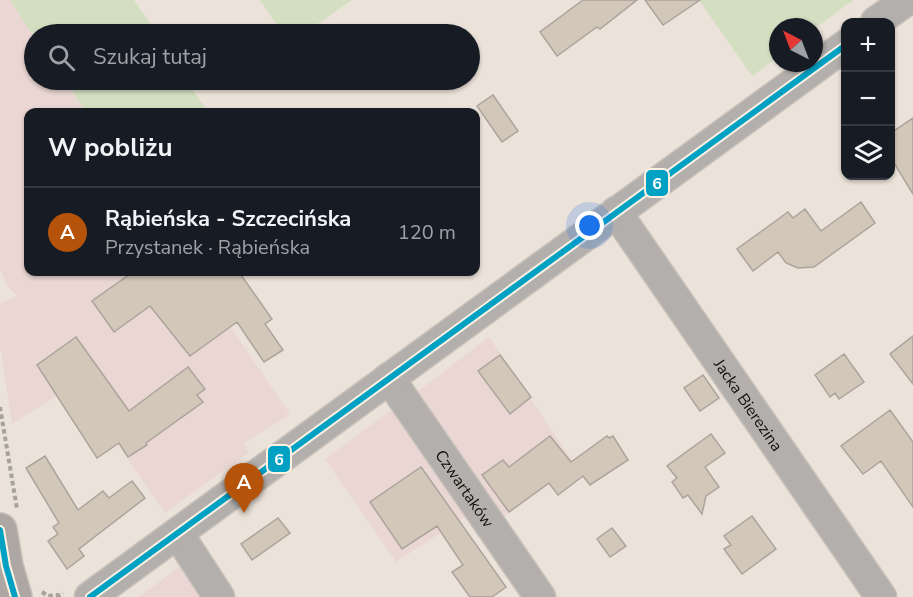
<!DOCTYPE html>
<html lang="pl">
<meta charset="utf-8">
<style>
:root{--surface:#171b24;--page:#242831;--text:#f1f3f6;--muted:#9ea1a6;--line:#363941;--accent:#b45309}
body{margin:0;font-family:"Nunito Sans",sans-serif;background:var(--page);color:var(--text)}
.controls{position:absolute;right:18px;top:18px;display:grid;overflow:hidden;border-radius:12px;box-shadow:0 2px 4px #0004}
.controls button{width:54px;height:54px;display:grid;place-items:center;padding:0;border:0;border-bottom:2px solid var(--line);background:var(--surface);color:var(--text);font:30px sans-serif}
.compass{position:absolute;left:769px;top:18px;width:54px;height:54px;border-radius:50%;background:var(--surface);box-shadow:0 2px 4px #0004;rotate:318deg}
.you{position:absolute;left:590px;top:226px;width:21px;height:21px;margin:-15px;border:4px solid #fff;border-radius:50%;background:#1a73e8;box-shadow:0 0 0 9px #1a73e833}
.badge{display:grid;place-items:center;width:39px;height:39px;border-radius:50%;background:var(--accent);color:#fff;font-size:20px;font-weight:700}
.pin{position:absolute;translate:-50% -50px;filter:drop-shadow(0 2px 3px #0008)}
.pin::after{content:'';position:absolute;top:32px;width:21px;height:18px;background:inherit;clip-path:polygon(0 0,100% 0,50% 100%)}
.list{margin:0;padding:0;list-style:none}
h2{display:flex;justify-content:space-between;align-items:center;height:78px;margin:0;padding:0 24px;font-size:26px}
h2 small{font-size:20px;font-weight:400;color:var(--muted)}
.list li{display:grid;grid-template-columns:39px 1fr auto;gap:18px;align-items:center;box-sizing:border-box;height:90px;padding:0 24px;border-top:2px solid var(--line)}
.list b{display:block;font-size:22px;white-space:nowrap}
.list p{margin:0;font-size:20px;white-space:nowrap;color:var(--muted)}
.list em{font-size:20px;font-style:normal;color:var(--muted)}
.icon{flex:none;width:33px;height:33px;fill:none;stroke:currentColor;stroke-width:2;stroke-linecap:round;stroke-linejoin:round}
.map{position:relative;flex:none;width:913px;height:597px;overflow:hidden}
.search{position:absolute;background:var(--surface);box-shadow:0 2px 4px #0004;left:24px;top:24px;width:456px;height:66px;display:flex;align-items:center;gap:15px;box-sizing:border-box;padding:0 21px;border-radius:33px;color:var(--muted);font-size:22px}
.panel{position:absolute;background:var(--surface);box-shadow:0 2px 4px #0004;left:24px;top:108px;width:456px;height:168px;border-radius:12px}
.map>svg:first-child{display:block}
.commercial{fill:#ead7d3}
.grass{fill:#d4dec1}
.building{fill:#d3c7ba;stroke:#aba49d;stroke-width:1.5}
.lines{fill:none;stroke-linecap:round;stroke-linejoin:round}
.minor-casing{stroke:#c7c0b9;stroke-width:33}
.major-casing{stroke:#c7c0b9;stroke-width:36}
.path{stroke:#a6a29e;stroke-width:4;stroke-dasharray:4.5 3;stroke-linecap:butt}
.minor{stroke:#b3afad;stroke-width:30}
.major{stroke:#ada7a3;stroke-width:33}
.bus-1-casing{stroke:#fef1e2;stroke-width:10}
.bus-1{stroke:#01a1c4;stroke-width:6}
.labels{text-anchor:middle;stroke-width:4.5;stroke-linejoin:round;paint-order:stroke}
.street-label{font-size:16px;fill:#140e08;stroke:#fef1e2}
.line-badge{stroke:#fef1e2;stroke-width:2}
.badge-label{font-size:16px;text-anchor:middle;font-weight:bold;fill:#fff}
</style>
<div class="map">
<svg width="913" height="597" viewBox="0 0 913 597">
<rect width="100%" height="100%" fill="#ebe2d9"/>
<!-- commercial -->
<path class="commercial" d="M0 0H10L34 37V80H63L86 112H28V272H193L290 414 245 443 248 453 165 513 76 384 12 424 0 346V304L17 296 6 284 0 268Z
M489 337 576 466 498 521 413 395Z
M393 409 468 515 396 562 325 459Z
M181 566 202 597H139Z"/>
<!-- grass -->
<path class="grass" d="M10 0H134L157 34H34V37Z
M260 0H352L303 34H283Z
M699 0H853L814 29V27H778V57L752 76Z
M64 80H186L208 112H86Z"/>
<!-- building -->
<path class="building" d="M583 0H637L600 29 597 27 557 56 540 32Z
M645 0H700L663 25Z
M493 95 518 131 502 142 477 106Z
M913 118V194L891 158V133Z
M861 202 875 223 814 267 798 268 786 263 778 252 753 271 737 249 788 212 793 218 805 209 821 231Z
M133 272H239L272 319 265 324 283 350 264 362 237 322 190 356 150 306 114 332 92 301Z
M913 336V384L890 354Z
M76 337 129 411 188 367 205 389 197 395 203 402 146 443 147 445 128 457 119 443 97 458 37 365Z
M844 354 864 382 839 399 835 393 830 397 815 375Z
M500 355 531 397 510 414 478 371Z
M703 375 719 398 700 411 684 388Z
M890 410 913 442V507L881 461 863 474 841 446Z
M711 434 725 453 705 467 719 487 706 496 702 514 688 495 683 498 672 482 677 478 667 466Z
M550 436 571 462 607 436 609 438 613 436 628 460 590 485 583 476 558 495 549 483 509 512 482 475 503 460 509 467Z
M45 456 78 510 103 491 109 498 132 481 145 498 79 549 84 556 67 569 48 541 58 534 53 527 59 523 26 468Z
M421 467 506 587 492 597H470L452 572 463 565 437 526 402 549 370 502Z
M752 516 776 549 742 574 724 549 731 545 724 536Z
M278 518 290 533 252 560 241 544Z
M612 528 626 546 610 557 597 539Z"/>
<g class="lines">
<defs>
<g id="minor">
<path d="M876 22 907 0"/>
<path id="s1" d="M616 212 881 597"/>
<path id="s2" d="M389 378 540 597"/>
<path d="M178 534 219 597"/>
<path d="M90 597 846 45"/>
</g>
<path id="major" d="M0 530 6 566 15 597"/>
</defs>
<!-- minor casing -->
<use href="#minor" class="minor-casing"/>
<!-- major casing -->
<use href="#major" class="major-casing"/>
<!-- path -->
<path class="path" d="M0 407 17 509
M42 592 48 596 60 595 63 593"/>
<!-- minor -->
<use href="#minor" class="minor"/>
<!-- major -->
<use href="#major" class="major"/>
<defs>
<path id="bus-1" d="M0 530 6 566 15 597
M90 597 846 45"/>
</defs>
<!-- bus-1 casing -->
<use href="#bus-1" class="bus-1-casing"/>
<!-- bus-1 -->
<use href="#bus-1" class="bus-1"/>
</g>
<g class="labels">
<!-- street labels -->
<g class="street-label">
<text dy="6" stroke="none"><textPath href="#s1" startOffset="234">Jacka Bierezina</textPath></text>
<text dy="6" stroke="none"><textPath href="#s2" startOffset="134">Czwartaków</textPath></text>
</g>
</g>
<g class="line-badge">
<rect x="645" y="169" width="24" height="28" rx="6" fill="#01a1c4"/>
<rect x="267" y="445" width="24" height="28" rx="6" fill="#01a1c4"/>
</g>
<g class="badge-label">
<text x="657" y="189">6</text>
<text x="279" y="465">6</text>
</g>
</svg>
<div class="controls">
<button>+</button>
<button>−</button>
<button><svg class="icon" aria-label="layers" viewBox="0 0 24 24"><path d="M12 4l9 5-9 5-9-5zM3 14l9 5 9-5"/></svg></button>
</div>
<svg class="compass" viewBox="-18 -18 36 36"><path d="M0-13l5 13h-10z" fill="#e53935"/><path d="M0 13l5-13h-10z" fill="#9ea1a6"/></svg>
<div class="you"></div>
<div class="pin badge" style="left:244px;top:513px">A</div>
<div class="search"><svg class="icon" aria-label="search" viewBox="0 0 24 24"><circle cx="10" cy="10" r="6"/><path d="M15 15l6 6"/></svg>Szukaj tutaj</div>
<section class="panel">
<h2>W pobliżu<small></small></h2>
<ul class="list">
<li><span class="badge">A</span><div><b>Rąbieńska - Szczecińska</b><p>Przystanek · Rąbieńska</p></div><em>120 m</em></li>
</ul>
</section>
</div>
